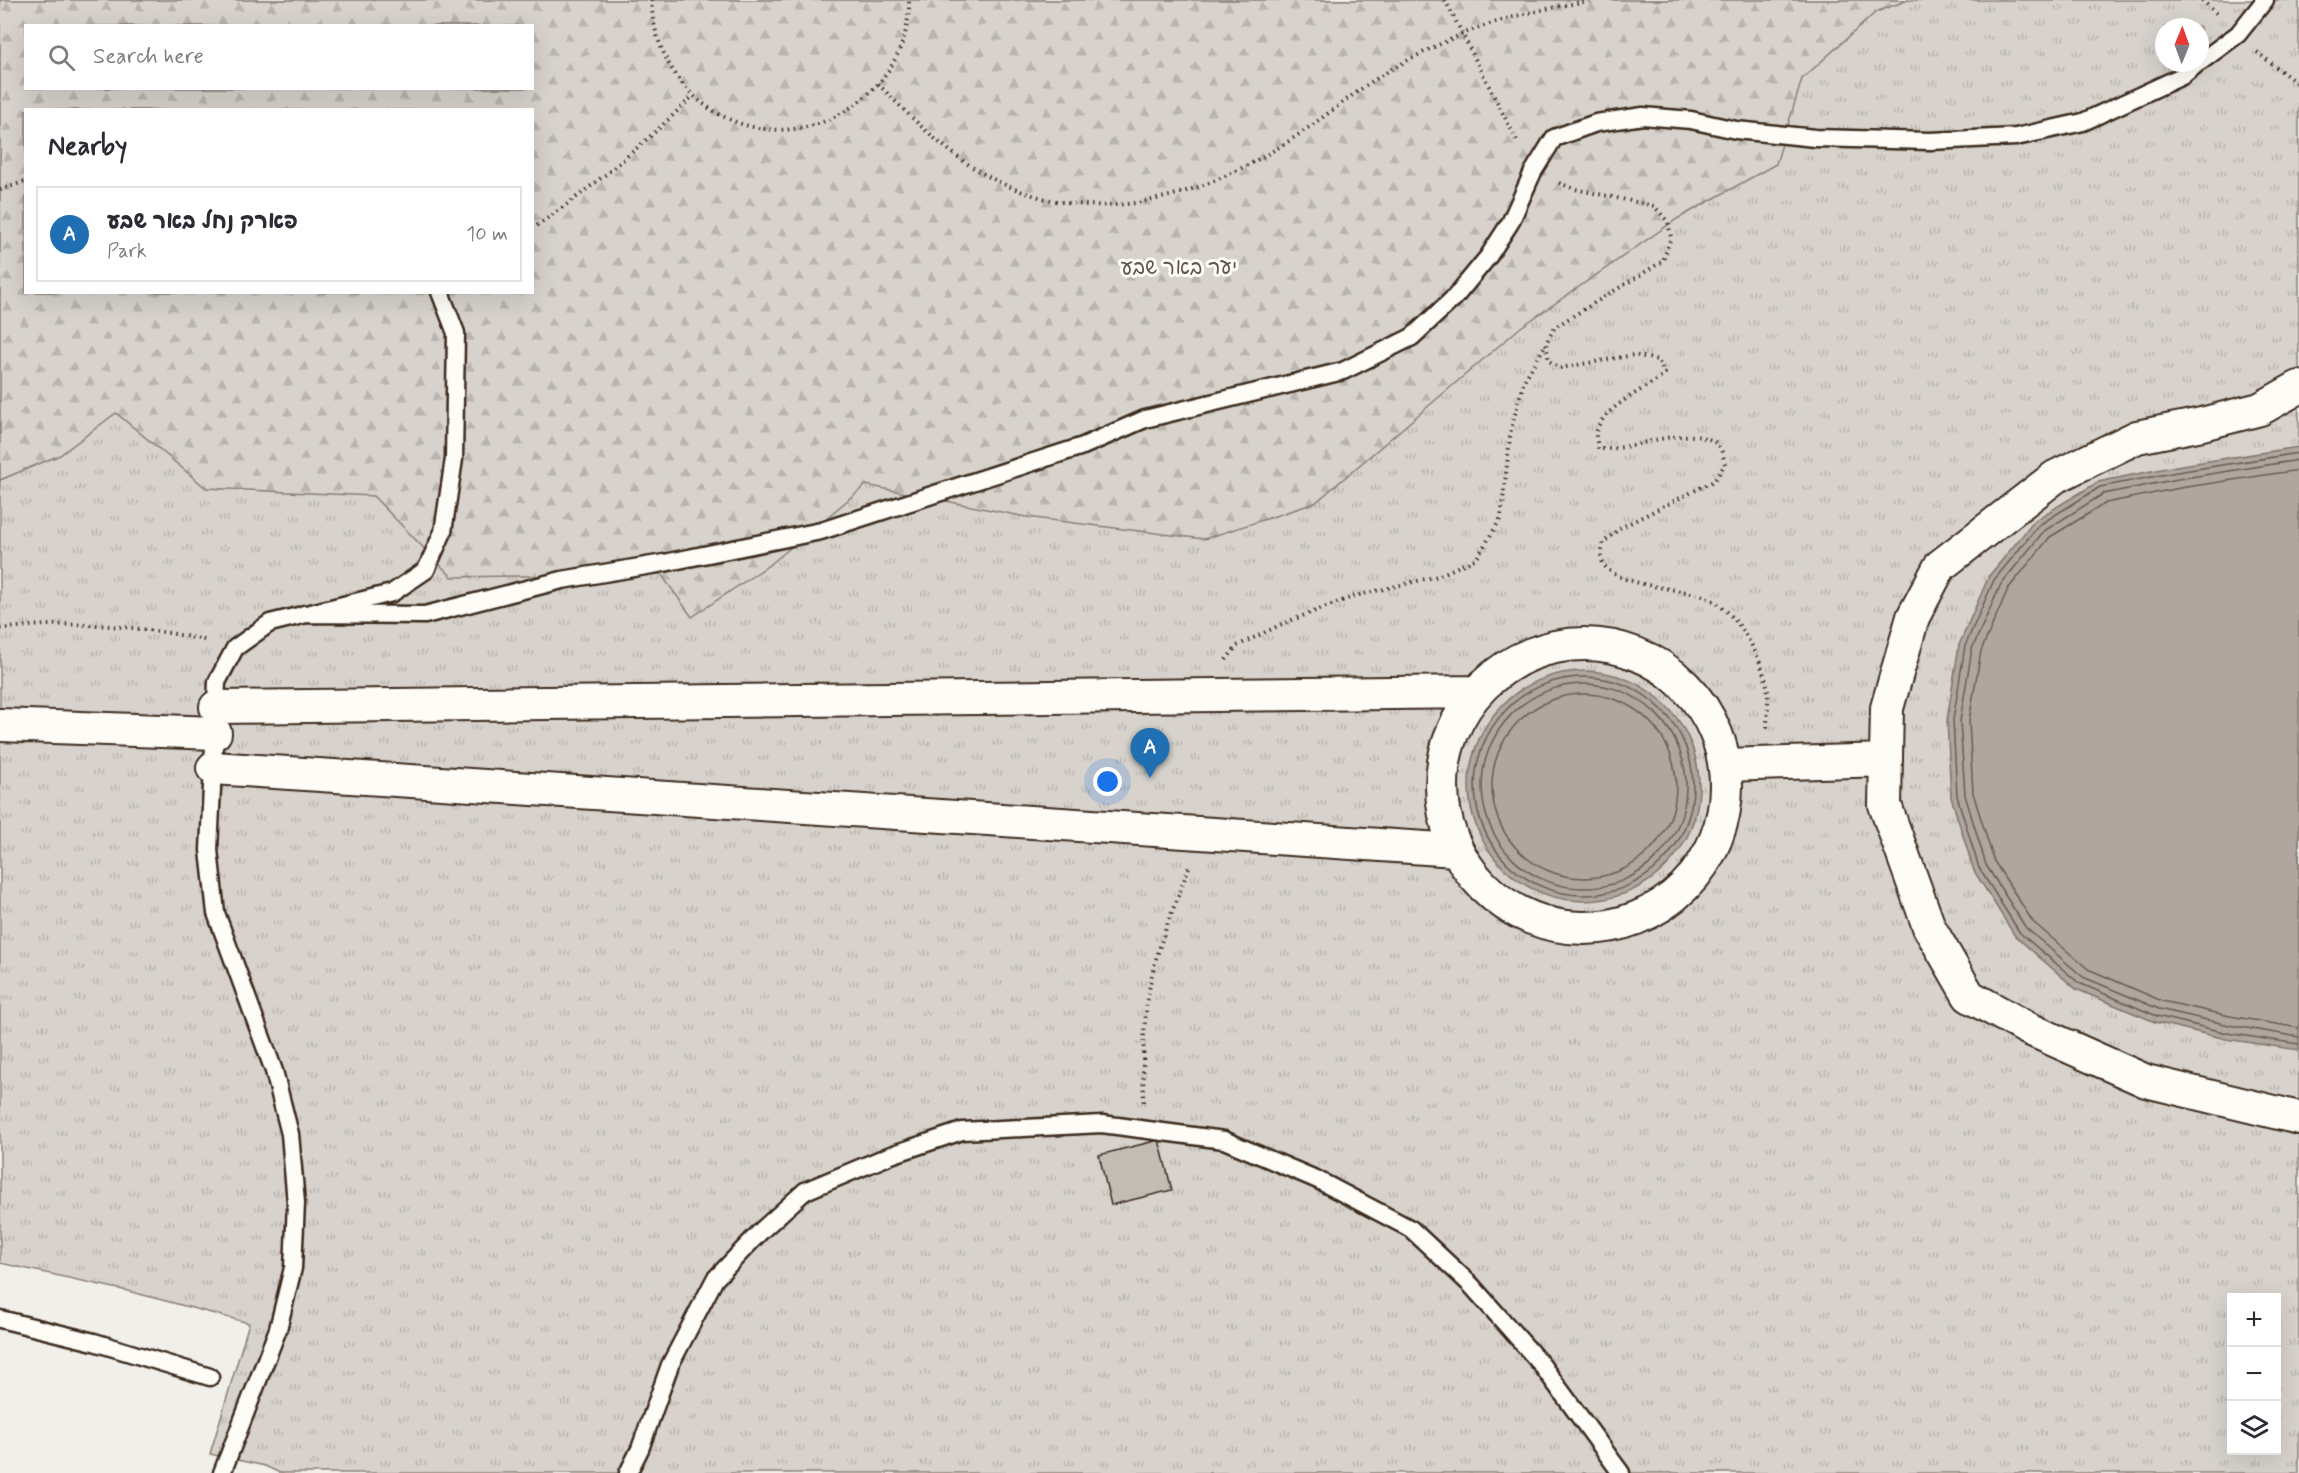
<!DOCTYPE html>
<meta charset="utf-8">
<style>
:root{--surface:#fff;--page:#f2f2f3;--text:#2b2b33;--muted:#7c7c81;--line:#e1e1e2;--accent:#1f6fb2}
body{margin:0;font-family:Mynerve,"Playpen Sans Hebrew",sans-serif;background:var(--page);color:var(--text)}
.controls{position:absolute;right:18px;bottom:18px;display:grid;overflow:hidden;border-radius:0px;box-shadow:0 6px 24px #0002}
.controls button{width:54px;height:54px;display:grid;place-items:center;padding:0;border:0;border-bottom:2px solid var(--line);background:var(--surface);color:var(--text);font:30px sans-serif}
.compass{position:absolute;left:2155px;top:18px;width:54px;height:54px;border-radius:50%;background:var(--surface);box-shadow:0 6px 24px #0002;rotate:1deg}
.you{position:absolute;left:1108px;top:782px;width:21px;height:21px;margin:-15px;border:4px solid #fff;border-radius:50%;background:#1a73e8;box-shadow:0 0 0 9px #1a73e833}
.badge{display:grid;place-items:center;width:39px;height:39px;border-radius:50%;background:var(--accent);color:#fff;font-size:20px;font-weight:700}
.pin{position:absolute;translate:-50% -50px;filter:drop-shadow(0 2px 3px #0008)}
.pin::after{content:'';position:absolute;top:32px;width:21px;height:18px;background:inherit;clip-path:polygon(0 0,100% 0,50% 100%)}
.list{margin:0;padding:0;list-style:none}
h2{display:flex;justify-content:space-between;align-items:center;height:78px;margin:0;padding:0 24px;font-size:26px}
h2 small{font-size:20px;font-weight:400;color:var(--muted)}
.list li{display:grid;grid-template-columns:39px 1fr auto;gap:18px;align-items:center;box-sizing:border-box;height:96px;margin:0 12px 12px;padding:0 12px;border:2px solid var(--line);border-radius:0px}
.list b{display:block;font-size:22px;white-space:nowrap}
.list p{margin:0;font-size:20px;white-space:nowrap;color:var(--muted)}
.list em{font-size:20px;font-style:normal;color:var(--muted)}
.icon{flex:none;width:33px;height:33px;fill:none;stroke:currentColor;stroke-width:2;stroke-linecap:round;stroke-linejoin:round}
.map{position:relative;flex:none;width:2299px;height:1473px;overflow:hidden}
.search{position:absolute;background:var(--surface);box-shadow:0 6px 24px #0002;left:24px;top:24px;width:510px;height:66px;display:flex;align-items:center;gap:15px;box-sizing:border-box;padding:0 21px;border-radius:0px;color:var(--muted);font-size:22px}
.panel{position:absolute;background:var(--surface);box-shadow:0 6px 24px #0002;left:24px;top:108px;width:510px;height:186px;border-radius:0px}
.map>svg:first-child{display:block}
.grass{fill:url(#grass-tufts);stroke:#897e75;stroke-width:1.5;fill-rule:evenodd}
.forest{fill:url(#forest-firs);stroke:#897e75;stroke-width:1.5;fill-rule:evenodd}
.water{fill:#aea69f;stroke:#80746b;stroke-width:1.5}
.lines{fill:none;stroke-linecap:round;stroke-linejoin:round}
.shore{stroke:#695c52;stroke-width:1.5}
.building{fill:#c1bcb4;stroke:#3b2a1e;stroke-width:1.5}
.lane-casing{stroke:#3b2a1e;stroke-width:21}
.street-casing{stroke:#3b2a1e;stroke-width:36}
.path{stroke:#3b2a1e;stroke-width:4;stroke-dasharray:1.5 4.5;stroke-linecap:butt}
.lane{stroke:#fdfcf7;stroke-width:16}
.street{stroke:#fdfcf7;stroke-width:32}
.labels{text-anchor:middle;stroke-width:6;stroke-linejoin:round;paint-order:stroke}
.park-label{font-size:21px;fill:#62544a;stroke:#fdfcf7}
</style>
<div class="map">
<svg width="2299" height="1473" viewBox="0 0 2299 1473">
<defs>
<pattern id="grass-tufts" width="24" height="20" patternUnits="userSpaceOnUse" patternTransform="scale(1.5)"><rect width="24" height="20" fill="#d7d2cc"/><path d="M3 7l-1-3M5 7V3M7 7l1-3M15 17l-1-3M17 17v-4M19 17l1-3" fill="none" stroke="#b9b4af"/></pattern>
<pattern id="forest-firs" width="22" height="20" patternUnits="userSpaceOnUse" patternTransform="scale(1.5)"><rect width="22" height="20" fill="#d7d2cc"/><path d="M5 1l3.5 6h-7zM16 11l3.5 6h-7z" fill="#b9b4af"/></pattern>
</defs>
<rect width="100%" height="100%" fill="#f1efea"/>
<filter id="ink" filterUnits="userSpaceOnUse"><feTurbulence type="fractalNoise" baseFrequency=".0167" numOctaves="2"/><feDisplacementMap in="SourceGraphic" scale="12" xChannelSelector="R" yChannelSelector="G"/><feConvolveMatrix kernelMatrix="1 2 1 2 8 2 1 2 1" color-interpolation-filters="sRGB"/></filter>
<g filter="url(#ink)">
<!-- grass -->
<path class="grass" d="M0 0H2299V1473H280L265 1466 210 1454 249 1323 128 1291 0 1263ZM26 26H532V88H26ZM2164 27H2200V63H2164ZM26 110H532V292H26ZM2232 1298H2276V1450H2232Z"/>
<!-- forest -->
<path class="forest" d="M0 0H1908L1876 12 1802 79 1776 164 1677 219 1521 327 1315 503 1204 539 1026 517 866 485 772 563 692 617 661 574 452 577 373 496 206 488 116 413 60 455 0 480ZM26 26H532V88H26ZM26 110H532V292H26Z"/>
<!-- water -->
<path class="water" d="M2299 447V1050L2226 1039 2155 1022 2076 989 2015 936 1974 871 1951 797 1947 720 1959 645 1989 576 2035 520 2098 482 2176 466Z
M1469 786a115 115 0 1 1 230 0a115 115 0 1 1-230 0Z"/>
<g class="lines">
<!-- shore -->
<path class="shore" d="M2299 453 2177 472 2100 487 2039 525 1994 580 1965 646 1953 720 1957 796 1979 868 2020 933 2079 983 2157 1016 2227 1033 2299 1044
M2299 460 2178 479 2103 494 2044 531 2001 584 1972 649 1960 721 1965 795 1986 865 2026 928 2083 977 2159 1009 2229 1025 2299 1037
M2299 470 2180 488 2106 503 2050 537 2008 589 1981 651 1969 721 1973 793 1994 861 2033 922 2088 969 2162 1001 2230 1016 2299 1028
M1475 786a109 109 0 1 1 218 0a109 109 0 1 1-218 0Z
M1482 786a102 102 0 1 1 204 0a102 102 0 1 1-204 0Z
M1492 786a92 92 0 1 1 184 0a92 92 0 1 1-184 0Z"/>
</g>
<!-- building -->
<path class="building" d="M1159 1140 1172 1190 1111 1205 1099 1155Z"/>
<g class="lines">
<defs>
<path id="lane" d="M2200 62 2238 34 2265 0
M304 614 425 615 562 580 664 563 821 531 1083 446 1145 419 1343 371 1412 337 1455 297 1488 257 1510 223 1533 172 1554 138 1596 123 1643 116 1691 120 1736 130 1815 138 1930 141 2016 137 2083 122 2182 76 2198 63
M0 1319 94 1342 210 1377
M222 1473 278 1329 293 1268 296 1203 290 1134 274 1071 216 913 209 850 217 682 235 648 270 623 392 593 426 570 443 532 454 459 456 333 440 292
M628 1473 640 1449 670 1365 715 1279 762 1230 805 1191 891 1155 962 1131 1102 1124 1224 1140 1318 1180 1411 1229 1471 1285 1541 1364 1621 1473"/>
<path id="street" d="M2299 387 2260 409 2202 424 2137 437 2055 477 1940 566 1913 617 1887 708 1885 805 1929 927 1969 996 2027 1028 2146 1081 2299 1118
M1442 786a142 142 0 1 1 284 0a142 142 0 1 1-284 0Z
M216 707 1477 692
M0 725 215 733
M1725 765 1886 760
M213 768 1456 850"/>
</defs>
<!-- lane casing -->
<use href="#lane" class="lane-casing"/>
<!-- street casing -->
<use href="#street" class="street-casing"/>
<!-- path -->
<path class="path" d="M651 0C658 122 794 175 878 84 898 62 910 30 909 0
M1445 0 1518 143
M2202 0 2217 14
M2257 52 2299 85
M878 84C909 115 940 147 977 170 1080 232 1185 205 1281 146 1322 121 1358 87 1401 64 1431 48 1463 32 1496 22 1528 12 1560 6 1593 0
M1559 183 1575 189 1654 206 1668 222 1671 237 1663 261 1555 327 1546 343 1549 361 1560 368 1634 355 1658 360 1665 373C1647 390 1599 407 1596 435 1596 439 1598 445 1598 449 1634 451 1680 425 1713 441 1722 445 1723 456 1725 464L1714 481 1620 528 1603 543C1603 547 1601 553 1601 557 1605 588 1686 587 1708 598 1736 611 1759 652 1766 682 1770 695 1767 713 1767 728
M0 190 26 181
M532 229C591 189 643 145 693 96
M0 629C69 620 140 625 208 641
M1226 660 1237 646 1284 623 1355 596 1438 576 1477 558 1501 518 1511 429 1524 381 1546 344
M1144 1102C1142 1055 1143 1004 1156 959 1165 928 1178 897 1189 867"/>
<!-- lane -->
<use href="#lane" class="lane"/>
<!-- street -->
<use href="#street" class="street"/>
</g>
</g>
<g class="labels">
<!-- park labels -->
<g class="park-label">
<text x="1179" y="274">יער באר שבע</text>
</g>
</g>
</svg>
<div class="controls">
<button>+</button>
<button>−</button>
<button><svg class="icon" aria-label="layers" viewBox="0 0 24 24"><path d="M12 4l9 5-9 5-9-5zM3 14l9 5 9-5"/></svg></button>
</div>
<svg class="compass" viewBox="-18 -18 36 36"><path d="M0-13l5 13h-10z" fill="#e53935"/><path d="M0 13l5-13h-10z" fill="#7c7c81"/></svg>
<div class="you"></div>
<div class="pin badge" style="left:1150px;top:778px">A</div>
<div class="search"><svg class="icon" aria-label="search" viewBox="0 0 24 24"><circle cx="10" cy="10" r="6"/><path d="M15 15l6 6"/></svg>Search here</div>
<section class="panel">
<h2>Nearby<small></small></h2>
<ul class="list">
<li><span class="badge">A</span><div><b>פארק נחל באר שבע</b><p>Park</p></div><em>10 m</em></li>
</ul>
</section>
</div>
